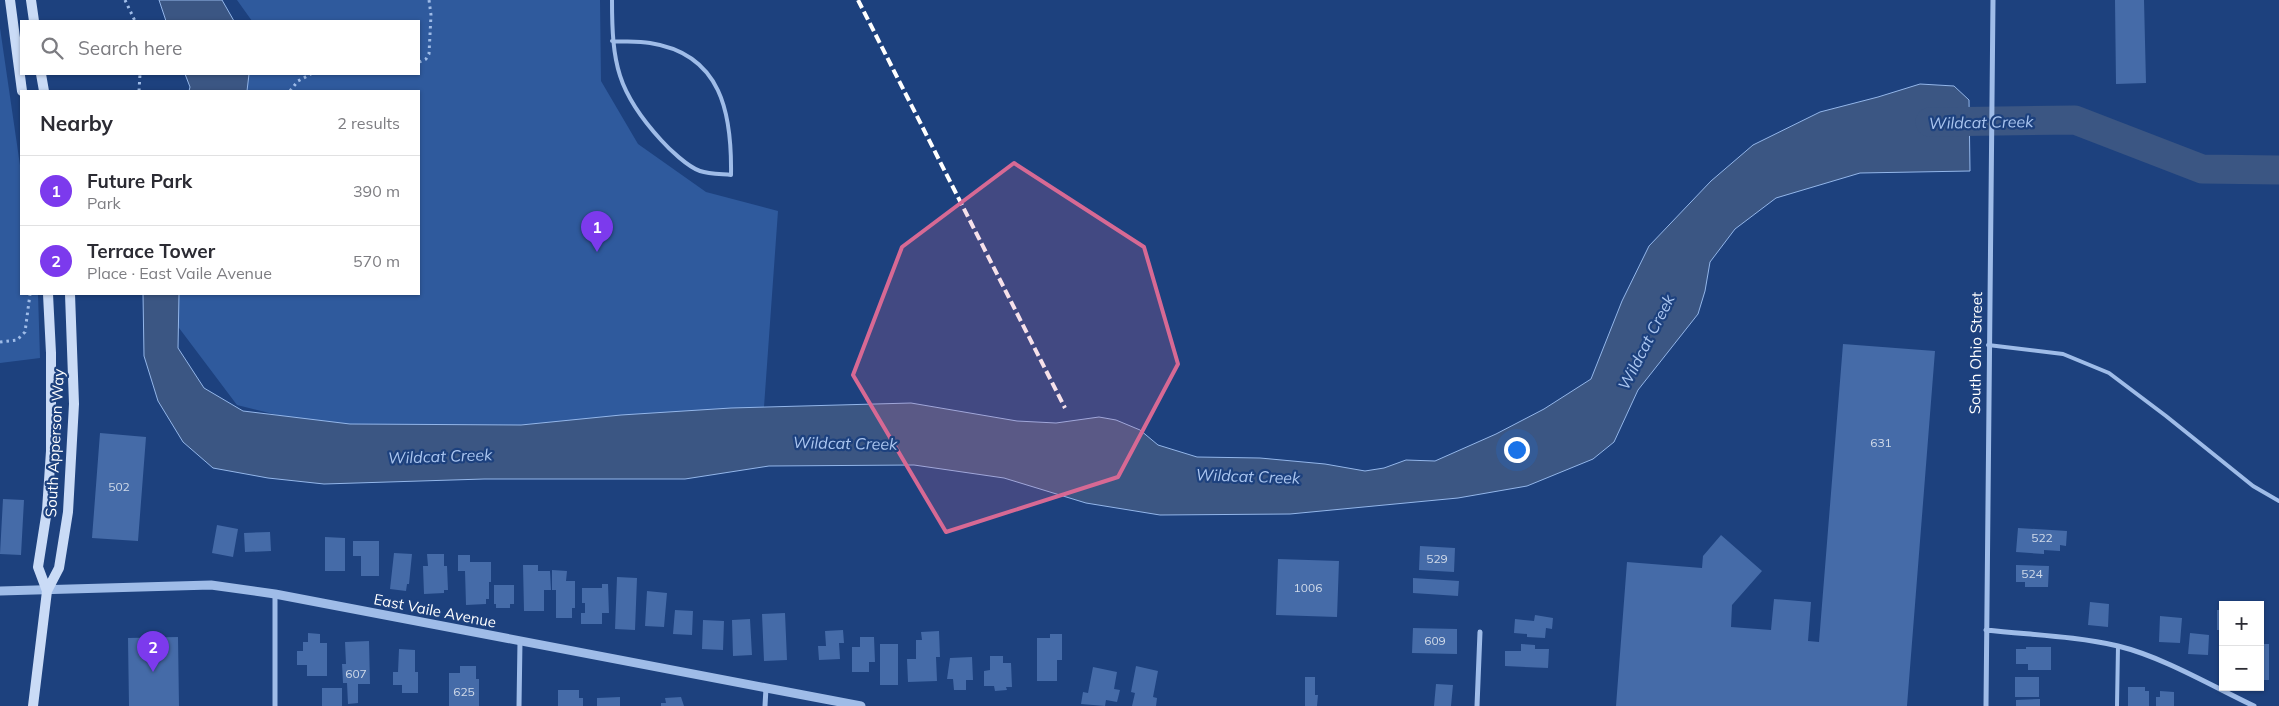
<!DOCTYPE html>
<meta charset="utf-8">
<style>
:root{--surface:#fff;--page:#f2f2f3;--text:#2b2b33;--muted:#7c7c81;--line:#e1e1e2;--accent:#7c3aed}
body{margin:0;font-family:Mulish,sans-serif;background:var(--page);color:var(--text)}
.controls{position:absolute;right:15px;bottom:15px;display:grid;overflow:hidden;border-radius:0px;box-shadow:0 1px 4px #0004}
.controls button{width:45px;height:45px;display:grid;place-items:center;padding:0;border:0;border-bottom:1px solid var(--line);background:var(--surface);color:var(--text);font:25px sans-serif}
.you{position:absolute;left:1516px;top:449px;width:18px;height:18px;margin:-12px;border:4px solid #fff;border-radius:50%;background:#1a73e8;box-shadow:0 0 0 8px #1a73e833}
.badge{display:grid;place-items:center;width:32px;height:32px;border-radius:50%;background:var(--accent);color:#fff;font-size:16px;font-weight:700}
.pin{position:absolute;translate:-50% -41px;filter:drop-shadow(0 1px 2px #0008)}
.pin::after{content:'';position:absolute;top:26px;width:18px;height:15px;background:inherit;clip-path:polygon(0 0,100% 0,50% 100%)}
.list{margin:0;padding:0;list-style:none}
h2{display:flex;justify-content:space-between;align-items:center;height:65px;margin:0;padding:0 20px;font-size:21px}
h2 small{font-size:16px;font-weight:400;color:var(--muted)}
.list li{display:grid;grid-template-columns:32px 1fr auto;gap:15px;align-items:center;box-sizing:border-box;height:70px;padding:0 20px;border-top:1px solid var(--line)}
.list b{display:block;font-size:19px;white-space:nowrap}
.list p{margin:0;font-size:16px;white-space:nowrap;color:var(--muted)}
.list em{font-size:16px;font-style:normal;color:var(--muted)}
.icon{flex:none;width:28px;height:28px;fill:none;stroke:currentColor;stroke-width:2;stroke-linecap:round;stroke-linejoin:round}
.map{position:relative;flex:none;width:2279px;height:706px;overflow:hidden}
.search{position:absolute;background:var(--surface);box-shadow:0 1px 4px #0004;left:20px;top:20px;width:400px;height:55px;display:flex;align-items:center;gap:12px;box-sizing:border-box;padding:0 18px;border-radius:0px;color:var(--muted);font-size:19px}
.panel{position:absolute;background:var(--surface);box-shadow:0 1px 4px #0004;left:20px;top:90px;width:400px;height:205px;border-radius:0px}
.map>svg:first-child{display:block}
.green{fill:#2f5a9d}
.water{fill:#3b5683;stroke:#93b6ea}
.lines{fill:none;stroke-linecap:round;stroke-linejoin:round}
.river{stroke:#3b5683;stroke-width:29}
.building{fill:#456ba8}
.path{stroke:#9fbce8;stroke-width:3;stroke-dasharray:2.5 4;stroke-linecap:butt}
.service{stroke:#9fbce8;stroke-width:4}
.minor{stroke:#9fbce8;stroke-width:5}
.tertiary{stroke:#9fbce8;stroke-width:9}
.secondary{stroke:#cadbf6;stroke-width:10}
.rail{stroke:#fff;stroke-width:4;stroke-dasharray:9 4;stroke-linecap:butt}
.marked{fill:#d76994;fill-opacity:0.2;stroke:#d76994;stroke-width:4;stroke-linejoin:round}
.labels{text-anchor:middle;stroke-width:4.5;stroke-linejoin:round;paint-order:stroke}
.number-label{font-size:12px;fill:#d0dae9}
.street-label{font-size:15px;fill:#fff;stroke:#1d417e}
.water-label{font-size:16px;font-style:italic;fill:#abc6f0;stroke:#1d417e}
</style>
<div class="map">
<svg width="2279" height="706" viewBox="0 0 2279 706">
<rect width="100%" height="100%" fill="#1d417e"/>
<!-- green -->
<path class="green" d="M237 0H600L601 81 638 144 706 192 778 211 764 407 521 425 354 434 237 405 164 308 165 294H419V91H201L205 74H419V21H252Z
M0 28 21 172V294H38L40 358 0 363Z"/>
<!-- water -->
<path class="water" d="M159 0H222L234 21H166Z
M185 74H249L247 91H189L190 87Z
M1920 84 1954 86 1969 100 1970 171 1860 173 1776 198 1735 229 1710 262 1705 291 1698 314 1638 390 1614 442 1593 459 1527 486 1458 498 1290 514 1160 515 1086 503 1004 478 914 465 769 466 685 479H484L324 484 268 478 213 468 183 442 158 401 144 356 143 294H179L178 348 204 388 243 411 350 424 521 425 621 415 731 408 911 403 1017 421 1056 423 1099 417 1116 420 1140 430 1158 445 1197 457 1260 458 1325 464 1365 471 1384 468 1406 460 1435 461 1496 434 1544 409 1591 379 1622 301 1649 246 1711 181 1753 145 1820 112 1878 97Z"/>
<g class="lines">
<!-- river -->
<path class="river" d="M1930 122 2075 120 2202 169 2279 170"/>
</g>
<!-- building -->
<path class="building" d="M2115 0H2144L2146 83 2116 84Z
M1843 344 1935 351 1907 706H1616L1627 562 1702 568 1703 556 1721 535 1762 571 1732 605 1731 627 1771 630 1774 599 1811 602 1808 641 1819 642Z
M100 433 146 437 138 541 92 538Z
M3 499 24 500 21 555 0 554Z
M217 525 238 529 233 557 212 553Z
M2018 528 2067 531 2066 546 2060 545V551L2044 550V554L2016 552Z
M270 532 271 551 245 552 244 533Z
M325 537 345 538V571H325Z
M353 541H379V576H361V556H353Z
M1420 546 1455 548 1454 572 1419 570Z
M394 553 412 554 409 584H407L406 591 390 589Z
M427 554H444V566H447L448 590H444V593L424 594 423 566H428Z
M458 555H470V562H491V582H489V599H486V604L466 605 465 571H458Z
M1278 559 1339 561 1337 617 1276 615Z
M523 565H538V571H550L551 590H544V611H524Z
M2016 565 2049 566 2048 587H2025V582H2016Z
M552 570 567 571 566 581H575V608H572V618H556V590H552Z
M617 577 637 578 635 630 615 629Z
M1413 578 1459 581 1458 596 1413 593Z
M602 584H608L609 613H602V624H581V613H585V603H582V588H602Z
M494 585H514V604H510V608H496V604H494Z
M647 591 667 593 664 627 645 626Z
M2090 602 2109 604 2108 627 2088 625Z
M675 610 693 611 692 635 673 634Z
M2217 610H2223V630H2217Z
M785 613 787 660 764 661 762 614Z
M1535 615 1553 618 1552 629 1546 628 1545 638 1527 637V634L1514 633 1515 619 1534 621Z
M2160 616 2182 618 2180 643 2159 642Z
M750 619 752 655 733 656 732 620Z
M703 620 724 621 723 650 702 649Z
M1413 628 1457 629V654L1412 653Z
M843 630 844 643H839L840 659 819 660 818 646H826L825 631Z
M939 631 940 657H936L937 681 908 682 907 659H916V640H922L921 632Z
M308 633 320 634V643H327V676H307V665H297V651H303V642H308Z
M2190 633 2209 635 2208 655 2188 654Z
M1050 634H1062V660H1057V681H1037V638H1050Z
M178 637 179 706H129L128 638Z
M860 637H874L875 662H869V672H852V647H860Z
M369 641 370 684H358V703L348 704 347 683H343L342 664H346L345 642Z
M880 644H898V685H880Z
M1521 644 1535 645V649H1549L1548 668 1505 666V651H1521Z
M2260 644H2269V680H2260Z
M2026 647H2051V670H2028V664H2016V649H2026Z
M399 649 415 650V672H418V693H402V685H393V672H398Z
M990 656H1003V663H1011L1012 687H1006L1007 690 995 691 994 686H984V671L990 670Z
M972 657 973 680H966V690H954L953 679H947L950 658Z
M460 666H476V679H479V706H449V673H460Z
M1136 666 1158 671 1153 697 1157 698 1156 706H1132L1135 693 1131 692Z
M1093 667 1117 672 1114 689 1120 690 1117 702 1106 700 1105 706 1081 704 1083 692 1088 693Z
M1305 677H1315V695H1318L1317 706H1305Z
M2015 677H2039V697H2015Z
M1436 684 1453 685 1451 706H1434Z
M2128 687H2145V691H2149V706H2128Z
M322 688H342V706H322Z
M558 690H579V698H583V706H558Z
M2160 691 2174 692V706H2156V697H2160Z
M620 697V706H597V698Z
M681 697 684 706H661V703H666L665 698Z
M2040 699V706H2016V700Z"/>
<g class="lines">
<!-- path -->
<path class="path" d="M125 0 135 21
M419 62 426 59 429 54 431 15 429 0
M139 91 140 74
M290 91 298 81 311 74
M0 342 17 340 25 332 30 294"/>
<!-- service -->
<path class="service" d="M612 0C612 63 617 92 661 140 669 149 688 167 700 171 709 174 721 174 731 175 732 114 722 54 650 43 638 41 625 42 612 41
M1988 345 2063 354 2109 373 2166 416 2253 486 2279 501
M2117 706 2118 646"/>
<!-- minor -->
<path class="minor" d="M1986 630C2030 635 2075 636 2118 646 2163 657 2212 686 2254 706
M275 706V594
M519 706 520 641
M765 706 766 688
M1477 706 1480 632
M1986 706 1993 0"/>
<!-- tertiary -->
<path class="tertiary" d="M0 591 211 585 275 594 861 706"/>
<!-- secondary -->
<path class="secondary" d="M10 0 22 91
M31 0 34 21
M41 74 44 91
M47 591 38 567 47 510 51 451V353L48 294
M33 706 47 591 59 568 68 512 74 404 70 294"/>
<!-- rail -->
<path class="rail" d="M858 0 1065 408"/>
</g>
<!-- marked area -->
<path class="marked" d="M1014 163 1144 247 1178 364 1118 477 946 532 853 375 902 247Z"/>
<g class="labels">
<!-- number labels -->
<g class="number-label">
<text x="1881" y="447">631</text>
<text x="119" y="491">502</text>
<text x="2042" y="542">522</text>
<text x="1437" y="563">529</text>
<text x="2032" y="578">524</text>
<text x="1308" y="592">1006</text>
<text x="1435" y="645">609</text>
<text x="356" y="678">607</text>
<text x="464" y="696">625</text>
</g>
<!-- street labels -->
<g class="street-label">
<text transform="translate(1976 353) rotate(-89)" y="5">South Ohio Street</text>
<text transform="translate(55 443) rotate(-87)" y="5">South Apperson Way</text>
<text transform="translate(435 611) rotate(11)" y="5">East Vaile Avenue</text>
</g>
<!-- water labels -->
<g class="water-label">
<text transform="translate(1981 122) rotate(-1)" y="6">Wildcat Creek</text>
<text transform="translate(1646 342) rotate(-63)" y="6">Wildcat Creek</text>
<text transform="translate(845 443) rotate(1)" y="6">Wildcat Creek</text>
<text transform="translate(440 456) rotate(-2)" y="6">Wildcat Creek</text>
<text transform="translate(1248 476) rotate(2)" y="6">Wildcat Creek</text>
</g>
</g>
</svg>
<div class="controls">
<button>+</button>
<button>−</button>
</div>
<div class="you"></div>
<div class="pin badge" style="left:597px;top:252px">1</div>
<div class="pin badge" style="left:153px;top:672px">2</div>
<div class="search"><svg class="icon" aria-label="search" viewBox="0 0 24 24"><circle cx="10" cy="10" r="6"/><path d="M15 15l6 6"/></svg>Search here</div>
<section class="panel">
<h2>Nearby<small>2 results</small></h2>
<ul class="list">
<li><span class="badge">1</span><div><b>Future Park</b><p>Park</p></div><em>390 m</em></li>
<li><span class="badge">2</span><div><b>Terrace Tower</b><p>Place · East Vaile Avenue</p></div><em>570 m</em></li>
</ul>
</section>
</div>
